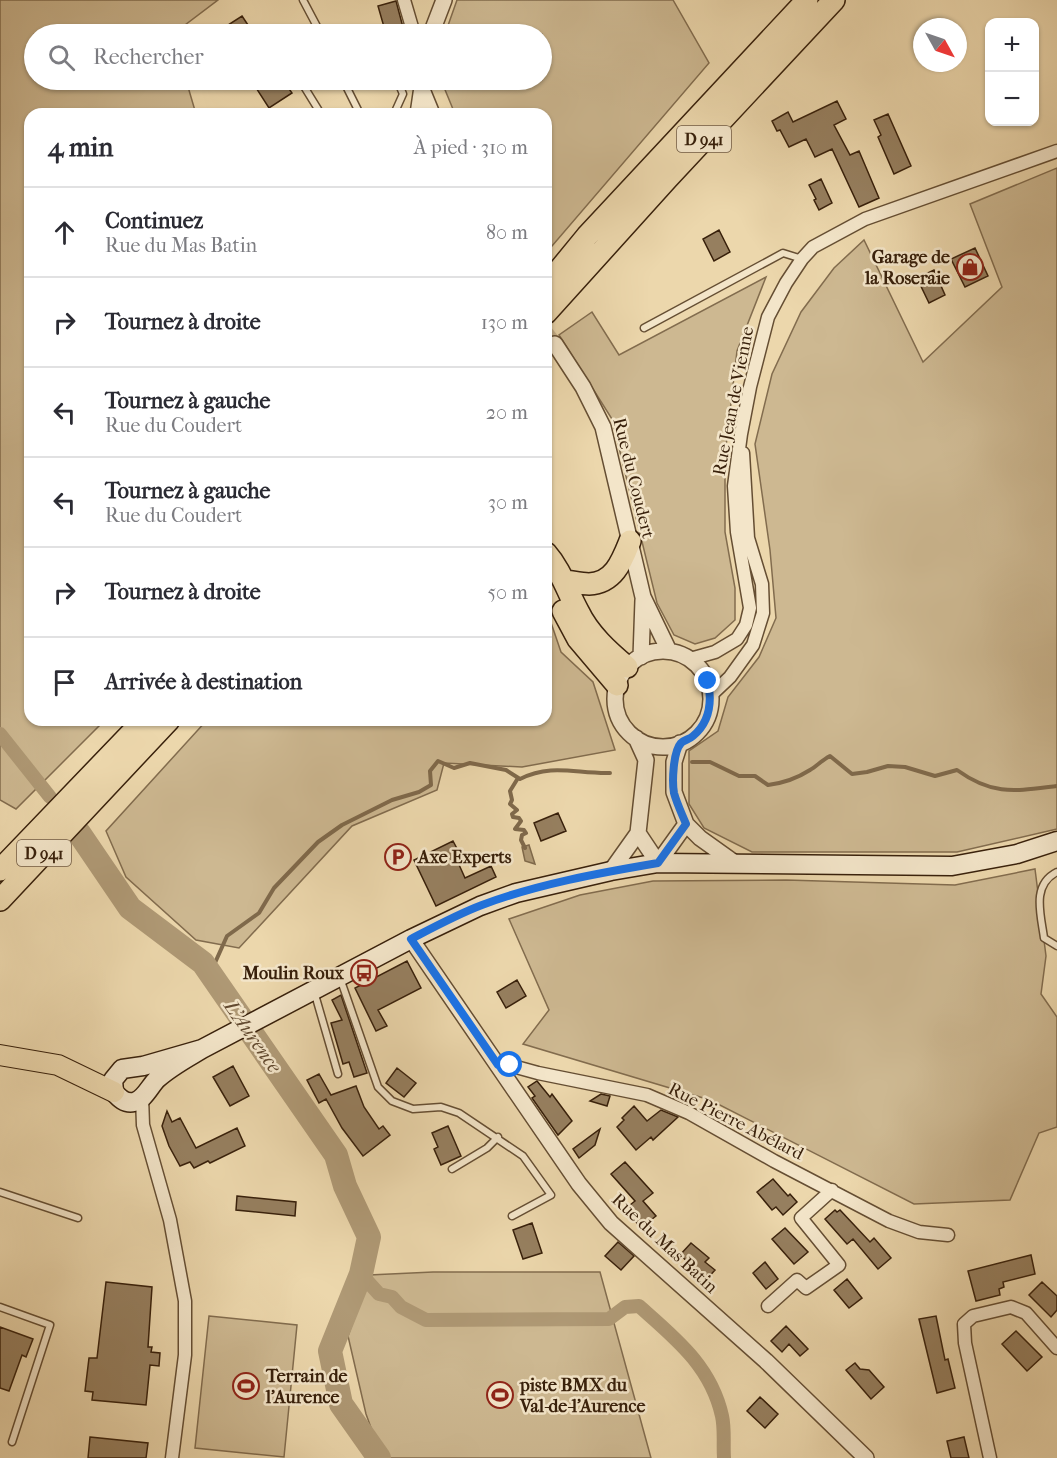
<!DOCTYPE html>
<html lang="fr">
<meta charset="utf-8">
<style>
:root{--surface:#fff;--page:#f7f7f7;--text:#2b2b33;--muted:#7c7c81;--line:#e1e1e2}
body{margin:0;font-family:"IM FELL French Canon",serif;background:var(--page);color:var(--text)}
.controls{position:absolute;right:18px;top:18px;display:grid;overflow:hidden;border-radius:12px;box-shadow:0 2px 4px #0004}
.controls button{width:54px;height:54px;display:grid;place-items:center;padding:0;border:0;border-bottom:2px solid var(--line);background:var(--surface);color:var(--text);font:30px sans-serif}
.compass{position:absolute;left:913px;top:18px;width:54px;height:54px;border-radius:50%;background:var(--surface);box-shadow:0 2px 4px #0004;rotate:130deg}
.stop{position:absolute;width:18px;height:18px;margin:-14px;border:4px solid #1a73e8;border-radius:50%;background:#fff}
.stop.end{background:#1a73e8;border-color:#fff;box-shadow:0 2px 6px #0008}
.list{margin:0;padding:0;list-style:none}
h2{display:flex;justify-content:space-between;align-items:center;height:78px;margin:0;padding:0 24px;font-size:26px}
h2 small{font-size:20px;font-weight:400;color:var(--muted)}
.list li{display:grid;grid-template-columns:39px 1fr auto;gap:18px;align-items:center;box-sizing:border-box;height:90px;padding:0 24px;border-top:2px solid var(--line)}
.list b{display:block;font-size:22px;white-space:nowrap}
.list p{margin:0;font-size:20px;white-space:nowrap;color:var(--muted)}
.list em{font-size:20px;font-style:normal;color:var(--muted)}
.icon{flex:none;width:33px;height:33px;fill:none;stroke:currentColor;stroke-width:2;stroke-linecap:round;stroke-linejoin:round}
.map{position:relative;flex:none;width:1057px;height:1458px;overflow:hidden}
.search{position:absolute;background:var(--surface);box-shadow:0 2px 4px #0004;left:24px;top:24px;width:528px;height:66px;display:flex;align-items:center;gap:15px;box-sizing:border-box;padding:0 21px;border-radius:33px;color:var(--muted);font-size:22px}
.panel{position:absolute;background:var(--surface);box-shadow:0 2px 4px #0004;left:24px;top:108px;width:528px;height:618px;border-radius:18px}
.map>svg:first-child{display:block}
.green{fill:#cdb891;stroke:#826c4e;stroke-width:1.5}
.water{fill:#af9975;stroke:#7f694b;stroke-width:1.5}
.lines{fill:none;stroke-linecap:round;stroke-linejoin:round}
.stream{stroke:#7f694b;stroke-width:4}
.canal{stroke:#af9975;stroke-width:14}
.river{stroke:#af9975;stroke-width:24}
.building{fill:#967f5f;stroke:#38200b;stroke-width:1.5}
.tertiary-tunnel{stroke:#c8b28c;stroke-width:15;stroke-dasharray:15 8;stroke-linecap:butt}
.service-casing{stroke:#654e33;stroke-width:9}
.minor-casing{stroke:#654e33;stroke-width:15}
.tertiary-casing{stroke:#654e33;stroke-width:18}
.secondary-casing{stroke:#38200b;stroke-width:21}
.primary-casing{stroke:#38200b;stroke-width:22}
.trunk-casing{stroke:#38200b;stroke-width:24}
.service{stroke:#f3e5c9;stroke-width:6}
.minor{stroke:#f3e5c9;stroke-width:12}
.tertiary{stroke:#f3e5c9;stroke-width:15}
.secondary{stroke:#f3e5c9;stroke-width:18}
.primary{stroke:#ecd7ac;stroke-width:20}
.trunk{stroke:#ecd7ac;stroke-width:21}
.route{stroke:#1a73e8;stroke-width:8}
.labels{text-anchor:middle;stroke-width:5;stroke-linejoin:round;paint-order:stroke}
.shield{fill:#f3e5c9;stroke:#705b44;stroke-width:1.5}
.shield-label{font-size:16px;font-weight:bold;fill:#38200b}
.poi-label{font-size:18px;font-weight:bold;fill:#38200b;stroke:#f3e5c9;text-anchor:start}
.street-label{font-size:18px;fill:#38200b;stroke:#f3e5c9}
.water-label{font-size:20px;font-style:italic;fill:#624a30;stroke:#f3e5c9}
</style>
<div class="map">
<svg width="1057" height="1458" viewBox="0 0 1057 1458">
<rect width="100%" height="100%" fill="#ecd7ac"/>
<filter id="stains"><feTurbulence type="fractalNoise" baseFrequency=".00333" numOctaves="4"/><feColorMatrix values="0 0 0 0 .2 0 0 0 0 .09 0 0 0 0 .02 0 0 0 .5 -.17"/></filter>
<radialGradient id="worn" r=".72"><stop offset=".6" stop-color="#630" stop-opacity="0"/><stop offset="1" stop-color="#630" stop-opacity=".3"/></radialGradient>
<!-- green -->
<path class="green" d="M0 0H218L173 34H34V80H186L196 114H30V720H105L16 809 0 800Z
M457 0H673L709 63 546 253V114H455L441 80H542V34H445Z
M1057 168V829L957 852H752L704 828 689 804V751L718 731 728 697 759 657 776 618 770 550 755 444 772 374 801 312 834 268 864 240 923 362 1002 287 970 204Z
M766 277 737 351 725 455V532L735 588V620L715 638 695 644 674 635 657 603 612 419 559 335 592 312 619 355Z
M546 608 561 652 593 682 615 750 522 767 444 763 437 790 352 826 239 948 196 940 126 877 106 831 207 720H546Z
M1035 869 1046 956 1041 994 1057 1017V1127L1039 1133 1010 1200 914 1204 710 1100 523 1044 549 1010 509 919 580 895 653 881 786 880 955 885Z
M433 1272H600L651 1458H382L366 1414 348 1336 369 1275Z
M209 1316 297 1325 284 1457 195 1448Z"/>
<!-- water -->
<path class="water" d="M529 845 535 864 525 861 522 847Z"/>
<g class="lines">
<!-- stream -->
<path class="stream" d="M692 762H710L739 776H755L768 785C784 783 796 779 810 770 817 766 822 760 830 756L852 774 867 772 888 766 905 767 935 776 957 770C993 796 1015 791 1057 786
M518 778 510 791 512 800 510 804 517 810 512 814 513 817 519 818 521 821 515 829 524 830 526 833 522 835 521 840 525 848
M210 974 227 936 259 913 274 888 318 842 342 825 392 800 419 792 431 785 430 771 438 761 454 768 470 763 506 770 520 779C552 763 576 774 610 773"/>
<!-- canal -->
<path class="canal" d="M0 734 50 797
M361 1274 379 1294 392 1297 401 1307 426 1320 609 1319 625 1307 639 1306C675 1338 711 1366 722 1416 725 1429 723 1445 724 1458"/>
<!-- river -->
<path class="river" d="M79 833 130 908 203 963 336 1155 345 1186 369 1237 361 1274 330 1351 341 1404 379 1458"/>
</g>
<!-- building -->
<path class="building" d="M396 1 404 31 400 33V34H386L378 6Z
M242 16 254 34H214Z
M251 80H283L292 93 269 108Z
M837 101 846 119 834 125 850 155 859 151 879 198 859 207 832 149 815 157 806 139 789 147 780 130 777 131 772 121 788 112 793 122Z
M888 114 911 166 894 174 878 137 881 135 874 120Z
M821 179 832 203 819 210 814 200 816 199 809 185Z
M719 230 730 252 714 261 703 239Z
M975 248 988 276 965 287 951 259Z
M934 270 945 295 929 303 917 278Z
M558 813 566 831 541 841 534 823Z
M453 841 461 856 456 858 465 878 491 866 496 877 436 906 414 860Z
M407 961 421 988 378 1010 387 1026 376 1031 355 988Z
M517 980 526 996 506 1008 497 992Z
M341 995 367 1073 354 1077 349 1062 343 1064 331 1023 342 1020 332 1000Z
M233 1066 249 1096 230 1106 213 1077Z
M397 1068 416 1083 404 1097 386 1083Z
M319 1074 331 1095 356 1086 364 1107 379 1129 383 1126 390 1135 363 1156 342 1128 326 1099 319 1103 307 1080Z
M537 1081 550 1097 552 1094 572 1121 558 1135 532 1098 535 1096 528 1087Z
M601 1094 610 1096 607 1106 590 1101Z
M634 1106 647 1121 661 1110 678 1117 653 1140 651 1137 636 1150 617 1127 624 1120 622 1118Z
M167 1111 172 1122 180 1118 196 1148 237 1128 245 1146 210 1163 208 1161 194 1168 190 1162 180 1166 169 1146 162 1126Z
M448 1126 461 1156 441 1165 434 1149 438 1147 432 1133Z
M600 1129 595 1145 579 1158 573 1149Z
M625 1162 653 1193 643 1201 656 1216 641 1228 625 1209 635 1201 611 1174Z
M773 1179 788 1196 790 1194 797 1202 783 1215 776 1207 772 1210 757 1192Z
M237 1196 296 1202 295 1216 236 1210Z
M835 1210 837 1212 840 1210 870 1242 874 1238 891 1258 878 1269 853 1239 847 1244 825 1219Z
M532 1223 542 1253 523 1259 513 1230Z
M785 1228 808 1252 794 1264 772 1239Z
M618 1242 634 1256 621 1270 605 1256Z
M691 1243 709 1258 705 1262 715 1270 707 1279 680 1255Z
M1031 1255 1035 1274 1003 1282 1004 1287 999 1289 1000 1295 976 1301 968 1271Z
M765 1262 778 1279 766 1289 753 1273Z
M847 1279 862 1298 849 1308 834 1290Z
M106 1282 152 1287 148 1347H152L151 1352 160 1353 159 1366 150 1365 146 1405 92 1400 93 1392 85 1391 89 1358H97Z
M1042 1282 1057 1296V1310L1051 1317 1029 1295Z
M936 1316 945 1360 948 1359 955 1388 937 1393 919 1319Z
M786 1326 808 1349 800 1356 789 1344 782 1352 771 1341Z
M0 1327 33 1339 26 1357 22 1355 9 1391 0 1388Z
M1016 1331 1042 1357 1027 1371 1002 1344Z
M855 1363 860 1369 869 1370 884 1387 871 1399 846 1370Z
M760 1397 778 1414 765 1428 747 1411Z
M90 1437 148 1443 146 1458H88Z
M964 1437 969 1458H951L947 1441Z"/>
<g class="lines">
<!-- tertiary-tunnel -->
<path class="tertiary-tunnel" d="M546 333 555 344"/>
<defs>
<path id="service" d="M303 0 321 34
M376 34H377
M300 80 321 114
M343 80 360 114
M394 114 403 94 397 80
M644 328 783 253 802 259
M1057 872C1031 885 1041 915 1044 938L1057 946
M340 978 378 1087 392 1101 413 1109 441 1107 459 1113 523 1156 551 1195 512 1216
M314 991 338 1074
M452 1169 487 1148 498 1137
M0 1192 78 1218
M0 1307 50 1325 12 1442"/>
<path id="minor" d="M404 0 414 34
M690 659 715 652 737 639 746 625 750 608 737 532 734 486 741 434 750 387 768 317 786 283 802 259 813 247 865 219 1057 151
M711 695 730 677 753 645 763 613 762 584 748 538 743 453
M498 1065 505 1064 538 1073 647 1095 689 1113 774 1161 889 1221 919 1232 948 1235
M142 1097 143 1125 170 1220 185 1301V1355L172 1458
M768 1306 797 1280 806 1288 839 1265 801 1218 832 1190
M990 1458 965 1343 964 1324 973 1316 1011 1307 1026 1313 1057 1348"/>
<path id="tertiary" d="M431 34 444 0
M423 92 432 114
M418 114 423 80
M555 344 583 387 603 427 643 597 669 651
M615 699a48 48 0 1 1 96 0a48 48 0 1 1-96 0Z
M641 657 643 600
M680 743 674 762V792L686 824 700 838 735 863
M638 833 658 863 686 824
M611 871 638 833 646 760 636 738
M411 939 579 1184 611 1223 766 1361 866 1458"/>
<path id="secondary" d="M202 1049 143 1066 122 1069 113 1080 114 1092C119 1098 125 1104 134 1102 144 1100 150 1086 157 1079 170 1067 187 1058 202 1049L411 939 480 906 516 893 611 871 658 863 952 866 1017 854 1057 841"/>
<path id="primary" d="M0 1055 58 1065 114 1092"/>
<path id="trunk" d="M546 286 587 236 807 0
M546 313 667 179 834 0
M546 553C561 570 567 591 578 611 589 634 608 651 627 667
M565 581C573 582 582 584 589 584 614 583 622 561 630 541
M563 611 578 639 617 685
M0 870 144 720
M0 900 169 720"/>
</defs>
<!-- service casing -->
<use href="#service" class="service-casing"/>
<!-- minor casing -->
<use href="#minor" class="minor-casing"/>
<!-- tertiary casing -->
<use href="#tertiary" class="tertiary-casing"/>
<!-- secondary casing -->
<use href="#secondary" class="secondary-casing"/>
<!-- primary casing -->
<use href="#primary" class="primary-casing"/>
<!-- trunk casing -->
<use href="#trunk" class="trunk-casing"/>
<!-- service -->
<use href="#service" class="service"/>
<!-- minor -->
<use href="#minor" class="minor"/>
<!-- tertiary -->
<use href="#tertiary" class="tertiary"/>
<!-- secondary -->
<use href="#secondary" class="secondary"/>
<!-- primary -->
<use href="#primary" class="primary"/>
<!-- trunk -->
<use href="#trunk" class="trunk"/>
</g>
<g class="lines">
<!-- route -->
<path class="route" d="M510 1065H498L411 939C434 927 458 914 482 905 538 884 599 873 658 863L686 824C682 814 677 804 674 793 672 782 673 752 681 743 684 740 690 739 693 736 710 722 712 701 708 681"/>
</g>
<!-- icons -->
<defs>
<symbol id="shop-ring" viewBox="-11 -11 22 22"><circle r="9.5" fill="#f3e5c9" stroke="#8f2418" stroke-width="1.5"/><path d="M-5-2.5h2.3a2.7 3.5 0 0 1 5.4 0H5L5.5 6h-11ZM-1.5-2.5h3a1.5 2.3 0 0 0-3 0Z" fill="#8f2418"/></symbol>
<symbol id="parking-ring" viewBox="-11 -11 22 22"><circle r="9.5" fill="#f3e5c9" stroke="#8f2418" stroke-width="1.5"/><path d="M-3.5-5.5H1a3.5 3.5 0 0 1 0 7H-1V5.5H-3.5ZM-1-3.4V-.6H.8a1.4 1.4 0 0 0 0-2.8Z" fill="#8f2418"/></symbol>
<symbol id="bus-ring" viewBox="-11 -11 22 22"><circle r="9.5" fill="#f3e5c9" stroke="#8f2418" stroke-width="1.5"/><path d="M-5-6H5V4H4V6H2V4H-2V6H-4V4H-5ZM-3.5-4V0h7V-4ZM-3.5 1.2v1.5H-2V1.2ZM2 1.2v1.5H3.5V1.2Z" fill="#8f2418"/></symbol>
<symbol id="stadium-ring" viewBox="-11 -11 22 22"><circle r="9.5" fill="#f3e5c9" stroke="#8f2418" stroke-width="1.5"/><path d="M0-5a6.5 5 0 1 0 0 10a6.5 5 0 1 0 0-10ZM-3.5-1.8h7v3.6h-7Z" fill="#8f2418"/></symbol>
</defs>
<g fill-rule="evenodd">
<use href="#shop-ring" x="955" y="252" width="30" height="30"/>
<use href="#parking-ring" x="383" y="842" width="30" height="30"/>
<use href="#bus-ring" x="349" y="958" width="30" height="30"/>
<use href="#stadium-ring" x="231" y="1371" width="30" height="30"/>
<use href="#stadium-ring" x="485" y="1380" width="30" height="30"/>
</g>
<g class="labels">
<!-- shield labels -->
<g class="shield">
<rect x="677" y="126" width="54" height="26" rx="4.5"/>
<rect x="17" y="840" width="54" height="26" rx="4.5"/>
</g>
<g class="shield-label">
<text x="704" y="145">D 941</text>
<text x="44" y="859">D 941</text>
</g>
<!-- poi labels -->
<g class="poi-label">
<text x="950" y="263" text-anchor="end">Garage de<tspan x="950" dy="21">la Roseraie</tspan></text>
<text x="418" y="863">Axe Experts</text>
<text x="344" y="979" text-anchor="end">Moulin Roux</text>
<text x="266" y="1382">Terrain de<tspan x="266" dy="21">l'Aurence</tspan></text>
<text x="520" y="1391">piste BMX du<tspan x="520" dy="21">Val-de-l'Aurence</tspan></text>
</g>
<!-- street labels -->
<g class="street-label">
<text transform="translate(733 401) rotate(-79)" y="6">Rue Jean de Vienne</text>
<text transform="translate(634 478) rotate(76)" y="6">Rue du Coudert</text>
<text transform="translate(736 1121) rotate(27)" y="6">Rue Pierre Abélard</text>
<text transform="translate(665 1243) rotate(43)" y="6">Rue du Mas Batin</text>
</g>
<!-- water labels -->
<g class="water-label">
<text transform="translate(253 1036) rotate(55)" y="7">L'Aurence</text>
</g>
</g>
<rect width="100%" height="100%" filter="url(#stains)"/>
<rect width="100%" height="100%" fill="url(#worn)"/>
</svg>
<div class="controls">
<button>+</button>
<button>−</button>
</div>
<svg class="compass" viewBox="-18 -18 36 36"><path d="M0-13l5 13h-10z" fill="#e53935"/><path d="M0 13l5-13h-10z" fill="#7c7c81"/></svg>
<div class="stop" style="left:510px;top:1065px"></div>
<div class="stop end" style="left:708px;top:681px"></div>
<div class="search"><svg class="icon" aria-label="search" viewBox="0 0 24 24"><circle cx="10" cy="10" r="6"/><path d="M15 15l6 6"/></svg>Rechercher</div>
<section class="panel">
<h2>4 min<small>À pied · 310 m</small></h2>
<ul class="list">
<li><svg class="icon" aria-label="ahead" viewBox="0 0 24 24"><path d="M12 20V5M6 11l6-6 6 6"/></svg><div><b>Continuez</b><p>Rue du Mas Batin</p></div><em>80 m</em></li>
<li><svg class="icon" aria-label="right" viewBox="0 0 24 24"><path d="M7 20v-9h11M14 6l5 5-5 5"/></svg><div><b>Tournez à droite</b></div><em>130 m</em></li>
<li><svg class="icon" aria-label="left" viewBox="0 0 24 24"><path d="M17 20v-9H6M10 6l-5 5 5 5"/></svg><div><b>Tournez à gauche</b><p>Rue du Coudert</p></div><em>20 m</em></li>
<li><svg class="icon" aria-label="left" viewBox="0 0 24 24"><path d="M17 20v-9H6M10 6l-5 5 5 5"/></svg><div><b>Tournez à gauche</b><p>Rue du Coudert</p></div><em>30 m</em></li>
<li><svg class="icon" aria-label="right" viewBox="0 0 24 24"><path d="M7 20v-9h11M14 6l5 5-5 5"/></svg><div><b>Tournez à droite</b></div><em>50 m</em></li>
<li><svg class="icon" aria-label="arrive" viewBox="0 0 24 24"><path d="M6 21V4h12l-3 4 3 4H6"/></svg><div><b>Arrivée à destination</b></div></li>
</ul>
</section>
</div>
